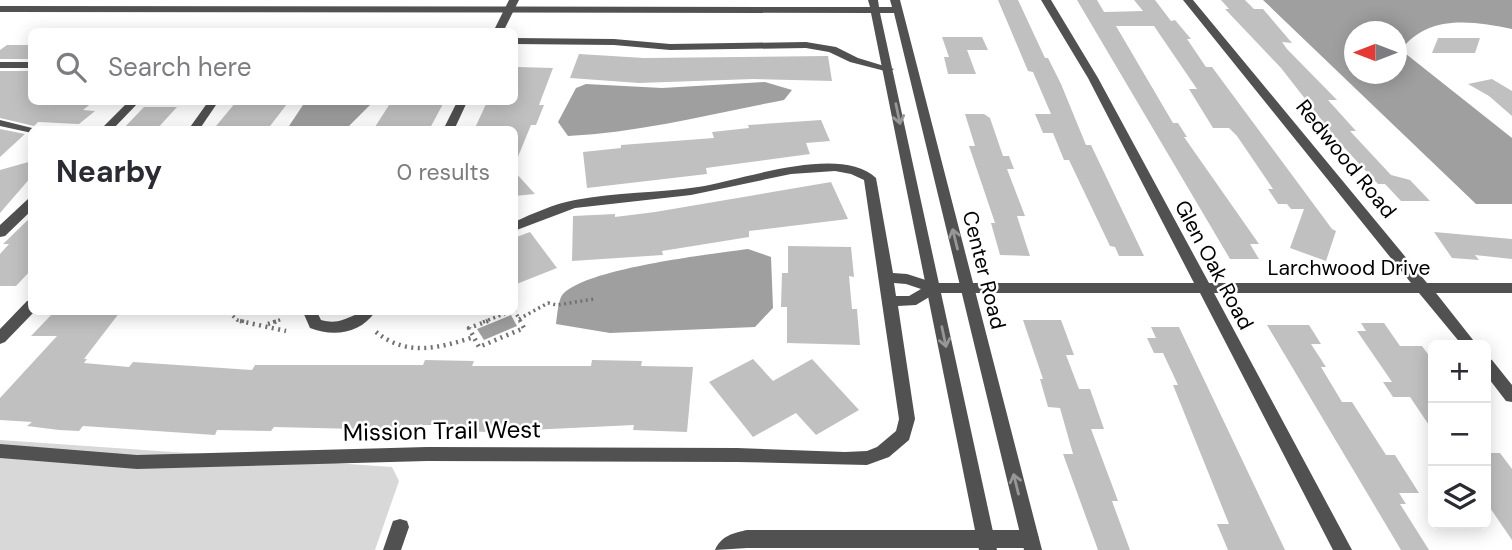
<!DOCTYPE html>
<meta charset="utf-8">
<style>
:root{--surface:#fff;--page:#f7f7f7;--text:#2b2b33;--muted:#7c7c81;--line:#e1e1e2}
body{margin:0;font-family:"DM Sans",sans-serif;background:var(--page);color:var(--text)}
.controls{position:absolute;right:21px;bottom:21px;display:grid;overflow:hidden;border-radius:10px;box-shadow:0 4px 18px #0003}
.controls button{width:63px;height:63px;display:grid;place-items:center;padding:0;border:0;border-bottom:2px solid var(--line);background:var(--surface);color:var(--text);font:35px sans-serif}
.compass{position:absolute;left:1344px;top:21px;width:63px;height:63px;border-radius:50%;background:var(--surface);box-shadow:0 4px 18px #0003;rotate:270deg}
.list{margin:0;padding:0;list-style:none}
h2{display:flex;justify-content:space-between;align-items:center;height:91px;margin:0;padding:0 28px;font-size:30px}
h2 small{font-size:23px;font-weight:400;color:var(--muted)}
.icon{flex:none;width:38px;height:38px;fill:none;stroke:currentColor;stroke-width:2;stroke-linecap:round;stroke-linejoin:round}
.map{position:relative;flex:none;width:1512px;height:550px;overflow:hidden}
.search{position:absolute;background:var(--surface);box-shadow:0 4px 18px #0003;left:28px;top:28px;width:490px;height:77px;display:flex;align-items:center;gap:18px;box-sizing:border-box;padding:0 24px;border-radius:10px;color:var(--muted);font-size:26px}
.panel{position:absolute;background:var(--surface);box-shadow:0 4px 18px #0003;left:28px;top:126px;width:490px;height:189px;border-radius:10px}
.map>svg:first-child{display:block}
.green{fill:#d8d8d8}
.water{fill:#9f9f9f;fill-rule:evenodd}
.building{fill:#c0c0c0}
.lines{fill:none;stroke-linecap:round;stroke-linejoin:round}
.path-far1{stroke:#737373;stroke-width:3.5;stroke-dasharray:2 3.5;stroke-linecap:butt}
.path{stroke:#737373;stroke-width:4.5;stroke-dasharray:2 4.5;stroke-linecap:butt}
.minor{fill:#515151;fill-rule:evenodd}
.tertiary{fill:#515151;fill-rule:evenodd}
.oneway{stroke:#979797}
.labels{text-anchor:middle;stroke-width:5;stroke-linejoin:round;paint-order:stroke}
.street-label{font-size:21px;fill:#000;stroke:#fff}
.near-street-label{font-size:24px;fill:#000;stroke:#fff}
</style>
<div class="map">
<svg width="1512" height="550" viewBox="0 0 1512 550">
<rect width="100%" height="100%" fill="#fff"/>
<!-- green -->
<path class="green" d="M0 440 392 467 399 481 375 550H0Z"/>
<!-- water -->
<path class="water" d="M1263 0H1512V29C1473 21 1428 14 1401 50L1512 138V204H1476ZM1354 32H1396V74H1354Z
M765 82 792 90 784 100C711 114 642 132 568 136L558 122 576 88 586 84 662 88Z
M305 102H373L346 129H287Z
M748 249 771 257 773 308 755 327 610 333 556 324C557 316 558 304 561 297 577 269 713 254 748 249Z
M511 315 517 326 484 340 477 329Z"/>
<!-- building -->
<path class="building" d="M998 0H1018L1045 58H1048L1061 84 1086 145H1091L1144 256H1119L1115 247 1110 246 1069 160H1064L1053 133H1043L1035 114H1051L1033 72 1028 71Z
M1077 0H1097L1104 12 1143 11 1134 0H1155L1171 21 1175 20 1191 39H1187L1206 67H1212L1332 229 1336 231 1326 261 1290 248 1304 209H1291L1287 204H1278L1268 189H1273L1237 136 1229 128H1213L1189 89H1197L1154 26H1116L1173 123H1178L1187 137H1184L1259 244H1250L1259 259H1230Z
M1221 0H1245L1254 9H1263L1292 43 1282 42 1287 49 1337 100H1328L1356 131H1350L1391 175 1410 180 1430 201H1401L1385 184H1378L1338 141 1281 68 1225 9H1229Z
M942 37H982L988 50H967L976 74H948L944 57H949Z
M1438 38H1480L1475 53H1432Z
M7 45H32V59H0V50Z
M579 54 644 58 828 56 832 81 753 79 639 83 570 78Z
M518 67 553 68 539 105H544L536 125H531L515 164 514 130H474L487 102H514V76Z
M0 71H32V102H93L83 110 95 111 79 124 38 122 34 126 0 118Z
M1492 79 1512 91V116L1489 96 1468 84Z
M236 102H285L283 104H287L267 130H216L220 126H216Z
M391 102H444L429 130H373Z
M144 107H177L156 130H122Z
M965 114H984L990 118 1003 156H1009L1014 169H1007L1025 216H1017L1030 256 1000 255 991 223H995L969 146H975Z
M821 120 830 141 806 143 810 154 706 168 707 174 587 188 583 152 621 148V145L714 138 712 132 749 128 748 125Z
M0 129 25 134 0 157Z
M32 161V176L0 213V170Z
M514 171 535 194 514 196Z
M831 182 848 219 749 231V237L662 251 663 255 572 261 573 216 615 214V217L655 212Z
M32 216V269L16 286H0V254L9 244H3Z
M530 232 557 268 514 285V238Z
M1434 232 1512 239V259L1475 255 1479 260 1452 258Z
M788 246 851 247 854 277 849 276 852 309H857L860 345 787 343V307H781L782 273H788Z
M54 312H120L84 359H87L84 363 129 367 133 362 252 370 255 365H423L425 360 474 361 472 366H591L592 360 642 361 641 366 693 367 687 432 633 430 634 425 486 432 451 430 453 425H401L399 430 274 427 271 431 217 430 215 435 83 426 79 431 59 430 27 426 32 422 0 420V398L57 336H31Z
M1023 320H1061L1074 355H1066L1079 389H1090L1104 429H1091L1118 501H1112L1130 550H1098L1063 454H1073L1060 408 1048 407 1040 379H1043Z
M1361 323H1384L1400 346H1422L1433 361V431L1410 397H1393L1383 382H1392L1357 331H1366Z
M1267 325H1309L1321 344H1311L1326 367H1321L1342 402H1352L1386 455H1395L1419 493H1399L1406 504H1400L1429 550H1401Z
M1151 327H1179L1285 550H1228L1217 524H1229L1173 385H1178L1163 353H1154L1147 338H1156Z
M753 359 773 381 812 359 859 410 816 435 796 413 753 437 709 382Z
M1486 453H1500L1512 469V540L1486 502Z"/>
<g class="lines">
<!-- path-far1 -->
<path class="path-far1" d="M514 310 521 322
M229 312 237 320 247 322
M519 319 548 303 557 305 594 299
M273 322 283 319
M483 322 509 312"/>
<!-- path -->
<path class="path" d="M240 321 286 331
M488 321 469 328 479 347 524 328 520 321
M268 324 278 321
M376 332C407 357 439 348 474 337"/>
<!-- minor -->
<path class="minor" d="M509 0H519L503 32H493Z
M1041 0H1051L1098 78 1209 283H1411L1183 0H1193L1427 283H1512V293H1436L1477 345H1462L1419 293H1214L1352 550H1333L1200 293H936L916 305 898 306 915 419 909 440 889 457 867 465 737 462 427 461 137 469 0 458V444L137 455 427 447 737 448 845 452 867 451 877 447 896 431 899 419 864 180 851 174 835 171 791 174 691 195 575 208 514 231V222C534 213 554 204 575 200 616 192 658 193 698 187 742 180 840 144 876 178L893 273 907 274 935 283H1194L1088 78ZM894 283 906 284 921 289 909 296H896Z
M514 38 614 39 670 44 806 42 836 47 858 58 894 69 889 72 850 62 829 52 806 48 670 50 614 45 514 44Z
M0 62H32V68H0Z
M128 102H139L112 130H100Z
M208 102H218L199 130H188Z
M457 102H467L454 130H443Z
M0 120 40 130H32V133L0 126Z
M32 198V210L5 236 0 237V225L28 199Z
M32 300V312H34L5 342 0 344V329L27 301Z
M303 312H317L321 320C346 327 351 310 375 312 360 334 333 337 310 328Z
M1486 358 1492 360 1512 385V402L1506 401 1486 375Z
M400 519 407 521 409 527 401 550H383L393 521Z
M747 530H1030L1037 533 1039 539 1037 545 1030 548H747L715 550C721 536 733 533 747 530Z"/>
<!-- tertiary -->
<path class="tertiary" d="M868 0H878L879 7H892L890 0H900L1042 550H1024L894 13H880L997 550H979L871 13 0 12V6L870 7Z"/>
</g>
<!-- one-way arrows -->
<defs><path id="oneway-shaft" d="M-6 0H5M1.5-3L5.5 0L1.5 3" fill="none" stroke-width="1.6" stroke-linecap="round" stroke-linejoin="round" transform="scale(1.75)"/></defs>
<g class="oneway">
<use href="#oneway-shaft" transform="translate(898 114) rotate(78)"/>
<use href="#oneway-shaft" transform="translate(955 239) rotate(-104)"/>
<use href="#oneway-shaft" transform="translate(944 337) rotate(78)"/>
<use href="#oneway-shaft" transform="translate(1016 484) rotate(-104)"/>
</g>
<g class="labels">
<!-- street labels -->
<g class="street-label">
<text transform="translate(1346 159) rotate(51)" y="7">Redwood Road</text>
<text transform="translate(1214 265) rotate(62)" y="7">Glen Oak Road</text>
<text x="1349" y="275">Larchwood Drive</text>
<text transform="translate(984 270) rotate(76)" y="7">Center Road</text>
</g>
<!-- near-street labels -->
<g class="near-street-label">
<text transform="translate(442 431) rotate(-1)" y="8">Mission Trail West</text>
</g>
</g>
</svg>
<div class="controls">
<button>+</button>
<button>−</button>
<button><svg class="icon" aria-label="layers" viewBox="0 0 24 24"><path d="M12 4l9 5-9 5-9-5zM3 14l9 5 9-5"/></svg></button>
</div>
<svg class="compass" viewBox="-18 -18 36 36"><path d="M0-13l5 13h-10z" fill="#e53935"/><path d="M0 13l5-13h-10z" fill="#7c7c81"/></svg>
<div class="search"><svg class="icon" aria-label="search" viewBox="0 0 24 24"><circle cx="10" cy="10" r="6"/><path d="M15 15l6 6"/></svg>Search here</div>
<section class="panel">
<h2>Nearby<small>0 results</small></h2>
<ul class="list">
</ul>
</section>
</div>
